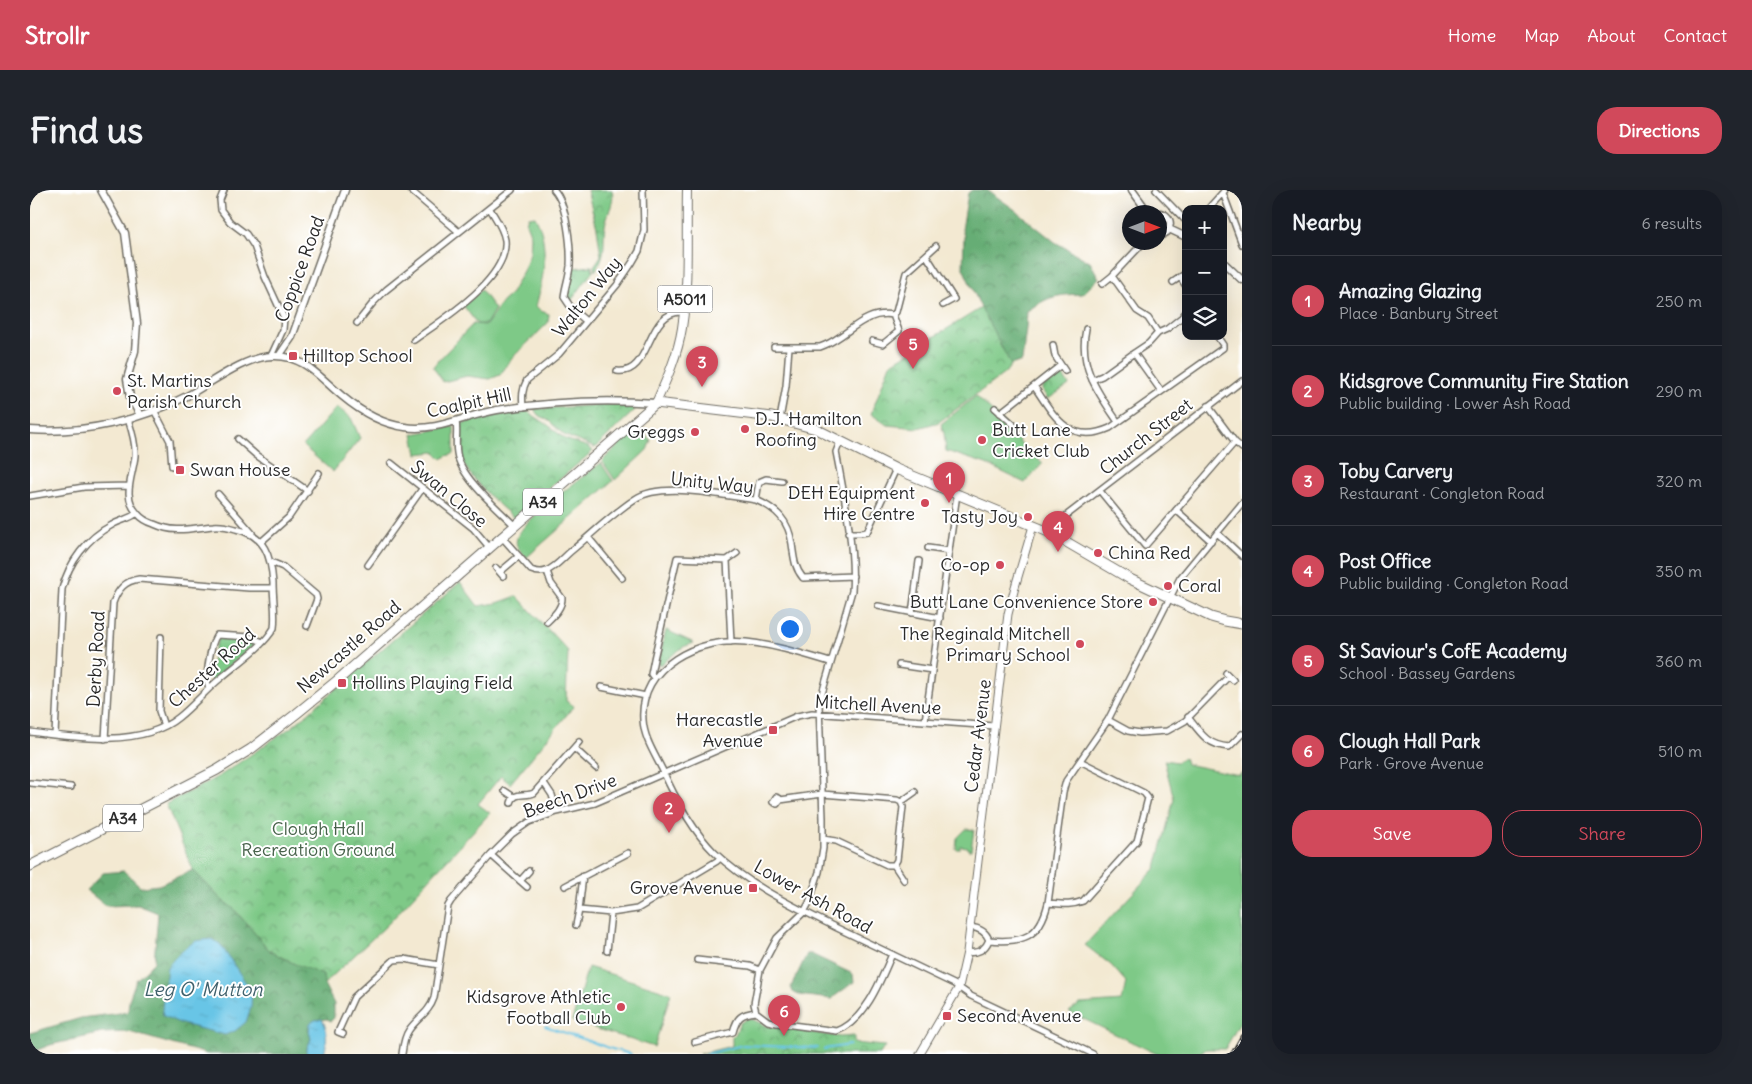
<!DOCTYPE html>
<meta charset="utf-8">
<style>
:root{--surface:#171b24;--page:#20242c;--text:#f1f3f6;--muted:#9ea1a6;--line:#363941;--accent:#d1495b}
body{margin:0;font-family:Delius,sans-serif;background:var(--page);color:var(--text)}
.controls{position:absolute;right:15px;top:15px;display:grid;overflow:hidden;border-radius:10px;box-shadow:0 5px 20px #0002}
.controls button{width:45px;height:45px;display:grid;place-items:center;padding:0;border:0;border-bottom:1px solid var(--line);background:var(--surface);color:var(--text);font:25px sans-serif}
.compass{position:absolute;left:1092px;top:15px;width:45px;height:45px;border-radius:50%;background:var(--surface);box-shadow:0 5px 20px #0002;rotate:90deg}
.you{position:absolute;left:759px;top:438px;width:18px;height:18px;margin:-12px;border:4px solid #fff;border-radius:50%;background:#1a73e8;box-shadow:0 0 0 8px #1a73e833}
.badge{display:grid;place-items:center;width:32px;height:32px;border-radius:50%;background:var(--accent);color:#fff;font-size:16px;font-weight:700}
.pin{position:absolute;translate:-50% -41px;filter:drop-shadow(0 1px 2px #0008)}
.pin::after{content:'';position:absolute;top:26px;width:18px;height:15px;background:inherit;clip-path:polygon(0 0,100% 0,50% 100%)}
.list{margin:0;padding:0;list-style:none}
h2{display:flex;justify-content:space-between;align-items:center;height:65px;margin:0;padding:0 20px;font-size:21px}
h2 small{font-size:16px;font-weight:400;color:var(--muted)}
.list li{display:grid;grid-template-columns:32px 1fr auto;gap:15px;align-items:center;box-sizing:border-box;height:90px;padding:0 20px;border-top:1px solid var(--line)}
.list b{display:block;font-size:19px;white-space:nowrap}
.list p{margin:0;font-size:16px;white-space:nowrap;color:var(--muted)}
.list em{font-size:16px;font-style:normal;color:var(--muted)}
.actions{display:flex;gap:10px;padding:15px 20px}
.actions a{flex:1;padding:11px 0;border:1px solid var(--accent);border-radius:20px;text-align:center;font-size:18px;color:var(--accent)}
.actions .main{background:var(--accent);color:#fff}
.icon{flex:none;width:28px;height:28px;fill:none;stroke:currentColor;stroke-width:2;stroke-linecap:round;stroke-linejoin:round}
.map{position:relative;flex:none;width:1212px;height:864px;overflow:hidden;border-radius:20px}
header{display:flex;align-items:center;gap:30px;box-sizing:border-box;height:70px;padding:0 25px;background:var(--accent);color:#fff}
header strong{font-size:24px}
nav{display:flex;gap:28px;margin-inline-start:auto;font-size:18px}
.intro{display:flex;align-items:center;justify-content:space-between;box-sizing:border-box;height:120px;padding:0 30px}
h1{margin:0;font-size:35px}
.button{padding:12px 22px;border-radius:20px;background:var(--accent);color:#fff;font-size:18px;font-weight:700}
main{display:flex;gap:30px;padding:0 30px}
aside{flex:1;background:var(--surface);border-radius:20px;box-shadow:0 5px 20px #0002}
.map>svg:first-child{display:block}
.grass{fill:#7ec987;stroke:#547a59}
.forest{fill:url(#forest-crowns);stroke:#486c50}
.park{fill:url(#park-crowns);stroke:#547a59}
.water{fill:url(#water-ripples);stroke:#4a7888}
.lines{fill:none;stroke-linecap:round;stroke-linejoin:round}
.stream{stroke:#68c5e6;stroke-width:2}
.minor-casing{stroke:#716e65;stroke-width:8}
.tertiary-casing{stroke:#716e65;stroke-width:9}
.secondary-casing{stroke:#716e65;stroke-width:9}
.primary-casing{stroke:#716e65;stroke-width:10}
.trunk-casing{stroke:#716e65;stroke-width:11}
.minor{stroke:#fff;stroke-width:5}
.tertiary{stroke:#fff;stroke-width:6}
.secondary{stroke:#fff;stroke-width:7}
.primary{stroke:#fff;stroke-width:8}
.trunk{stroke:#fff;stroke-width:9}
.rail-casing{stroke:#2b2b2b;stroke-width:4}
.rail{stroke:#fff;stroke-width:2;stroke-dasharray:5.5;stroke-linecap:butt}
.poi-dot{fill:#d1495b;stroke:#fff;stroke-width:2}
.labels{text-anchor:middle;stroke-width:4;stroke-linejoin:round;paint-order:stroke}
.shield{fill:#fff;stroke:#6b6b6b;stroke-width:1}
.shield-label{font-size:16px;font-weight:bold;fill:#2b2b2b}
.street-label{font-size:18px;fill:#2b2b2b;stroke:#fff}
.poi-label{font-size:18px;fill:#2b2b2b;stroke:#fff;text-anchor:start}
.park-label{font-size:18px;fill:#48624b;stroke:#fff}
.water-label{font-size:19px;font-style:italic;fill:#40616c;stroke:#fff}
</style>
<header>
<strong>Strollr</strong>
<nav><a>Home</a><a>Map</a><a>About</a><a>Contact</a></nav>
</header>
<div class="intro"><h1>Find us</h1><a class="button">Directions</a></div>
<main>
<div class="map">
<svg width="1212" height="864" viewBox="0 0 1212 864">
<defs>
<pattern id="forest-crowns" width="20" height="18" patternUnits="userSpaceOnUse" patternTransform="scale(1.25)"><rect width="20" height="18" fill="#66ad74"/><path d="M2 6a3 3 0 1 1 6 0M12 15a3 3 0 1 1 6 0" fill="none" stroke="#548d5f"/></pattern>
<pattern id="park-crowns" width="20" height="18" patternUnits="userSpaceOnUse" patternTransform="scale(1.25)"><rect width="20" height="18" fill="#7ec987"/><path d="M2 6a3 3 0 1 1 6 0M12 15a3 3 0 1 1 6 0" fill="none" stroke="#67a36f"/></pattern>
<pattern id="water-ripples" width="26" height="14" patternUnits="userSpaceOnUse" patternTransform="scale(1.25)"><rect width="26" height="14" fill="#68c5e6"/><path d="M2 4q2-2 4 0t4 0M15 11q2-2 4 0t4 0" fill="none" stroke="#5aa9c5"/></pattern>
</defs>
<rect width="100%" height="100%" fill="#fff"/>
<filter id="ink" filterUnits="userSpaceOnUse"><feTurbulence type="fractalNoise" baseFrequency=".02" numOctaves="2"/><feDisplacementMap in="SourceGraphic" scale="10" xChannelSelector="R" yChannelSelector="G"/><feConvolveMatrix kernelMatrix="1 2 1 2 8 2 1 2 1" color-interpolation-filters="sRGB"/></filter>
<filter id="wash" filterUnits="userSpaceOnUse"><feTurbulence type="fractalNoise" baseFrequency=".0096" numOctaves="4" result="noise"/><feDisplacementMap in="SourceGraphic" scale="20" xChannelSelector="R" yChannelSelector="G"/><feGaussianBlur stdDeviation="1.12" result="paint"/><feColorMatrix in="noise" values="0 0 0 0 0 0 0 0 0 0 0 0 0 0 0 0 0 1.4 0 .05"/><feComposite in="paint" operator="in"/></filter>
<g filter="url(#wash)">
<rect width="100%" height="100%" fill="#f3e9d2"/>
<!-- grass -->
<path class="grass" d="M505 26C520 53 514 87 506 116L511 121 519 124 518 133 483 167 470 185 460 189 437 186 413 192 403 177 405 174 443 134 456 135 472 112 480 105 495 77 500 63 501 46 496 33 498 27Z
M451 100 465 119 456 134H447L433 115Z
M946 206 978 237 994 258 1013 273 995 293 956 274 916 261 914 243 911 234Z
M307 217 321 228 330 248 303 282 273 256Z
M424 236V264L416 266 412 269 405 262 387 264 383 244Z
M606 239 621 250 617 260 585 290 572 271Z
M571 273 583 291 496 368C491 362 484 356 487 348 491 331 554 286 571 273Z
M636 440 664 453 653 457 630 475 628 474Z
M189 447 221 449 225 454 182 491 179 487 185 457Z
M1154 567 1156 574 1209 585 1212 582V829L1195 859H1177L1166 864H1127L1039 822 1050 814 1092 811 1096 792 1081 775 1055 755 1126 678 1144 609 1134 570 1147 572Z
M936 639 944 640 941 660H938V657L930 656V659H926L927 648Z
M558 777 641 803 624 857 542 831Z"/>
<!-- forest -->
<path class="forest" d="M942 0H957L984 19 1025 52 1060 72 1069 88 1053 104C1025 105 1020 106 997 121L996 138 992 171 981 175 951 118 933 78 934 46 932 40 938 3Z
M163 680 192 710 204 719 240 761 293 785 294 794 304 814V828L301 831 297 829 285 830 279 841 281 849 277 858V864H177L99 842 72 843 20 855 0 863V843L51 828 98 822 99 810 106 790 124 772 128 723 108 715 76 716 56 700 73 683 94 681 111 697 129 695Z
M777 764H781L823 784 824 792 801 809 768 805 763 802 761 797Z"/>
<!-- park -->
<path class="park" d="M557 0H582C585 11 579 20 576 31 571 52 579 60 565 81L564 76 571 66 567 38Z
M562 76 563 81 541 111 539 110 538 102 543 78Z
M951 118 981 175 975 183 909 232 888 238 857 235 841 224 860 174Z
M1028 184H1032L1039 195 1018 209 1012 200V196Z
M588 214 602 215 605 220 565 258 534 245 519 231 508 225 504 219Z
M497 221 518 235 535 249 558 257 563 261 484 328C467 313 433 285 430 262 429 253 430 243 430 234L451 228Z
M430 392 448 416 467 413 487 406 538 461 536 511 544 516 480 594 471 586 448 614 460 623 358 734 294 794 293 785 265 774 240 761 204 719 192 710 163 680 136 614 191 585 263 536Z
M718 828 738 836 810 847 824 846V853L855 856 850 864H669L702 856V846L705 845 710 833Z"/>
<!-- water -->
<path class="water" d="M182 749 190 754 222 802 221 817 216 832 205 841 195 845 152 834 133 826 132 818 137 777 150 762 165 751Z
M292 829C298 838 297 855 294 864H277V858L281 849 279 841 280 833 285 830Z"/>
<g class="lines">
<!-- stream -->
<path class="stream" d="M515 836 582 859 601 864
M794 859 820 855
M676 864 713 855 788 858"/>
</g>
</g>
<g filter="url(#ink)">
<g class="lines">
<defs>
<path id="minor" d="M194 0 190 10 191 20 200 32 216 44 224 56 235 87 254 128 253 140 241 166
M380 0 429 42
M524 0C537 14 541 57 540 76 539 87 535 97 534 107L542 119 556 131
M1126 0 1156 31
M1193 3 1212 54
M1178 19 1195 0
M896 65 924 109 913 115
M1082 86 1107 121 1118 128 1128 143
M1150 87 1156 96
M1143 92 1156 83
M1072 94 1082 86 1114 52
M327 133 343 113 356 100 482 0
M1056 139C1048 176 1068 203 1088 232
M384 150C412 130 479 89 475 50 473 38 466 29 460 19
M842 151 853 154 869 141 863 125
M1023 155 1025 166 1035 181
M744 157H759
M587 181C623 186 614 119 654 122
M1062 190 1072 186 1104 163
M1004 196C1024 226 1039 256 1080 238L1193 158V155L1187 146
M1131 201 1104 163 1119 153 1128 143 1137 139 1152 127 1156 122
M1178 216 1205 252 1212 258
M493 217C492 207 492 199 497 190L529 164 587 95 602 73 609 61 614 40 613 0
M965 218 983 234
M124 220 140 251 142 276
M970 223 1031 175
M750 229 756 196 759 157H790L795 155C819 145 834 120 863 125L866 122 876 83 906 56
M426 231C428 242 425 252 427 263 430 287 467 318 484 335
M208 249 226 265 278 301
M810 252 806 262C814 303 825 360 822 401L789 514 793 628V658L789 682 779 713 774 722 747 748 730 780 724 814 726 822 738 831 747 833 807 841C835 831 851 790 862 764
M361 273 443 338 459 357
M1070 301 1115 356 1205 252
M188 304 222 343
M0 306 54 297 99 296
M726 310 729 292 736 289 752 291
M1146 320 1181 351
M818 343H830L837 342 866 279
M1021 343 1026 336 1037 325 1212 191
M1187 343 1212 366
M471 346 501 380C506 382 511 383 516 381 525 378 533 368 540 362 562 344 582 324 605 309 632 291 695 306 726 310 747 319 759 331 762 354 764 367 764 377 773 388L823 386
M558 347 592 388
M231 352 259 327 289 283
M898 358 919 361
M697 370 707 363
M241 372 253 377 286 405 287 409 277 436
M338 375 392 299
M466 378 473 386
M517 381 521 393 532 408C532 418 524 425 517 432
M470 382 489 366
M848 416 910 428
M882 423 889 371
M131 447 129 521 134 536
M800 472C773 464 744 455 716 452 669 447 609 476 613 530 614 548 624 563 632 579 645 608 661 639 684 662 718 695 763 716 805 737 845 756 885 775 924 794L941 806 1063 864
M869 475 902 480
M1196 483 1203 490
M624 488 621 484 624 469 647 368 697 370 701 452
M179 497C174 490 181 452 187 445L220 447 233 452
M571 497 616 506
M1158 527C1171 544 1177 555 1199 557L1212 544
M1078 530 1098 541 1110 543 1137 541 1155 531 1199 486
M895 531 927 304
M0 542C44 548 112 558 149 527 164 515 176 500 191 488 207 474 233 457 244 438 246 424 243 408 243 393 241 366 235 345 206 339 199 337 191 335 183 336 161 338 146 344 124 334 118 332 112 329 108 324 91 307 103 286 105 266 106 254 102 241 98 229
M25 545 32 399C39 372 57 348 82 335 90 330 100 329 107 323
M75 549 83 413C88 399 95 391 109 389L219 398H243
M544 558 566 578
M0 593 41 597
M514 593 522 605 527 622
M475 601 484 607
M750 610 749 608 746 607 743 612 747 614 750 610 792 604 867 610 871 612 873 617 867 670 864 675H857L806 651 793 649
M871 612 885 602
M481 613C484 601 496 607 504 603L549 552
M461 665 497 697
M864 675 874 690
M490 691 499 681
M535 696 598 663
M1018 713C1031 714 1041 716 1053 711L1107 651 1118 608 1114 603 1050 571
M549 720 581 723 607 719 687 671 690 668
M546 735 549 720 553 686
M940 737C949 738 956 741 959 750 992 753 1010 748 1018 713L1033 602 1036 591 1078 530 1150 388 1212 313
M577 761 581 723
M937 762C947 764 955 760 959 750
M667 770 720 776 730 780
M313 844 308 842 324 807 364 770 374 769 409 775
M665 852 703 842C707 827 711 824 726 822
M372 864C373 856 374 847 379 840 387 828 399 823 404 808L418 716 421 711 461 665 482 644 499 632 527 622 565 613 767 526 782 523 964 536"/>
<path id="tertiary" d="M71 0 95 43 107 133 105 161 97 189 100 207 110 225
M1102 0 1118 22
M1130 23C1139 25 1143 33 1137 42L1130 46
M1139 39 1156 47
M1193 72 1212 90
M249 166 262 147 315 0
M0 240C54 244 109 231 157 206 181 193 214 167 242 166 273 164 290 188 312 206 330 221 351 234 375 237 407 242 436 225 467 220 519 212 574 209 626 213"/>
<path id="secondary" d="M890 864 929 797 937 762 978 424 985 397 1003 336"/>
<path id="primary" d="M626 213C637 189 648 164 652 138 659 93 656 45 657 0"/>
<path id="trunk" d="M0 676 187 580 221 559 266 524 309 489 626 213 742 227 786 239 866 279 1021 343 1100 389 1181 427 1195 431 1212 434"/>
</defs>
<!-- minor casing -->
<use href="#minor" class="minor-casing"/>
<!-- tertiary casing -->
<use href="#tertiary" class="tertiary-casing"/>
<!-- secondary casing -->
<use href="#secondary" class="secondary-casing"/>
<!-- primary casing -->
<use href="#primary" class="primary-casing"/>
<!-- trunk casing -->
<use href="#trunk" class="trunk-casing"/>
<!-- minor -->
<use href="#minor" class="minor"/>
<!-- tertiary -->
<use href="#tertiary" class="tertiary"/>
<!-- secondary -->
<use href="#secondary" class="secondary"/>
<!-- primary -->
<use href="#primary" class="primary"/>
<!-- trunk -->
<use href="#trunk" class="trunk"/>
<defs>
<path id="rail" d="M1202 864 1212 846"/>
</defs>
<!-- rail casing -->
<use href="#rail" class="rail-casing"/>
<!-- rail -->
<use href="#rail" class="rail"/>
</g>
</g>
<!-- markers -->
<g class="poi-dot">
<rect x="258" y="161" width="10" height="10" rx="2.5"/>
<circle cx="87" cy="201" r="5"/>
<circle cx="715" cy="239" r="5"/>
<circle cx="665" cy="242" r="5"/>
<circle cx="952" cy="250" r="5"/>
<rect x="145" y="275" width="10" height="10" rx="2.5"/>
<circle cx="895" cy="313" r="5"/>
<circle cx="998" cy="327" r="5"/>
<circle cx="1068" cy="363" r="5"/>
<circle cx="970" cy="375" r="5"/>
<circle cx="1138" cy="396" r="5"/>
<circle cx="1123" cy="412" r="5"/>
<circle cx="1050" cy="454" r="5"/>
<rect x="307" y="488" width="10" height="10" rx="2.5"/>
<rect x="738" y="535" width="10" height="10" rx="2.5"/>
<rect x="718" y="693" width="10" height="10" rx="2.5"/>
<circle cx="591" cy="817" r="5"/>
<rect x="912" y="821" width="10" height="10" rx="2.5"/>
</g>
<g class="labels">
<!-- shield labels -->
<g class="shield">
<rect x="627.5" y="95.5" width="55" height="27" rx="4"/>
<rect x="493" y="298.5" width="40" height="27" rx="4"/>
<rect x="73" y="614.5" width="40" height="27" rx="4"/>
</g>
<g class="shield-label">
<text x="655" y="115">A5011</text>
<text x="513" y="318">A34</text>
<text x="93" y="634">A34</text>
</g>
<!-- street labels -->
<g class="street-label">
<text transform="translate(270 79) rotate(-70)" y="6">Coppice Road</text>
<text transform="translate(557 107) rotate(-51)" y="6">Walton Way</text>
<text transform="translate(439 213) rotate(-12)" y="6">Coalpit Hill</text>
<text transform="translate(1116 247) rotate(-38)" y="6">Church Street</text>
<text transform="translate(682 293) rotate(6)" y="6">Unity Way</text>
<text transform="translate(419 304) rotate(40)" y="6">Swan Close</text>
<text transform="translate(319 457) rotate(-41)" y="6">Newcastle Road</text>
<text transform="translate(66 469) rotate(-87)" y="6">Derby Road</text>
<text transform="translate(182 478) rotate(-42)" y="6">Chester Road</text>
<text transform="translate(848 515) rotate(3)" y="6">Mitchell Avenue</text>
<text transform="translate(948 546) rotate(-83)" y="6">Cedar Avenue</text>
<text transform="translate(540 606) rotate(-20)" y="6">Beech Drive</text>
<text transform="translate(783 707) rotate(29)" y="6">Lower Ash Road</text>
</g>
<!-- poi labels -->
<g class="poi-label">
<text x="273" y="172">Hilltop School</text>
<text x="97" y="197">St. Martins<tspan x="97" dy="21">Parish Church</tspan></text>
<text x="725" y="235">D.J. Hamilton<tspan x="725" dy="21">Roofing</tspan></text>
<text x="962" y="246">Butt Lane<tspan x="962" dy="21">Cricket Club</tspan></text>
<text x="655" y="248" text-anchor="end">Greggs</text>
<text x="160" y="286">Swan House</text>
<text x="885" y="309" text-anchor="end">DEH Equipment<tspan x="885" dy="21">Hire Centre</tspan></text>
<text x="988" y="333" text-anchor="end">Tasty Joy</text>
<text x="1078" y="369">China Red</text>
<text x="960" y="381" text-anchor="end">Co-op</text>
<text x="1148" y="402">Coral</text>
<text x="1113" y="418" text-anchor="end">Butt Lane Convenience Store</text>
<text x="1040" y="450" text-anchor="end">The Reginald Mitchell<tspan x="1040" dy="21">Primary School</tspan></text>
<text x="322" y="499">Hollins Playing Field</text>
<text x="733" y="536" text-anchor="end">Harecastle<tspan x="733" dy="21">Avenue</tspan></text>
<text x="713" y="704" text-anchor="end">Grove Avenue</text>
<text x="581" y="813" text-anchor="end">Kidsgrove Athletic<tspan x="581" dy="21">Football Club</tspan></text>
<text x="927" y="832">Second Avenue</text>
</g>
<!-- park labels -->
<g class="park-label">
<text x="288" y="645">Clough Hall<tspan x="288" dy="21">Recreation Ground</tspan></text>
</g>
<!-- water labels -->
<g class="water-label">
<text x="173" y="806">Leg O' Mutton</text>
</g>
</g>
</svg>
<div class="controls">
<button>+</button>
<button>−</button>
<button><svg class="icon" aria-label="layers" viewBox="0 0 24 24"><path d="M12 4l9 5-9 5-9-5zM3 14l9 5 9-5"/></svg></button>
</div>
<svg class="compass" viewBox="-18 -18 36 36"><path d="M0-13l5 13h-10z" fill="#e53935"/><path d="M0 13l5-13h-10z" fill="#9ea1a6"/></svg>
<div class="you"></div>
<div class="pin badge" style="left:919px;top:313px">1</div>
<div class="pin badge" style="left:639px;top:643px">2</div>
<div class="pin badge" style="left:672px;top:197px">3</div>
<div class="pin badge" style="left:1028px;top:362px">4</div>
<div class="pin badge" style="left:883px;top:179px">5</div>
<div class="pin badge" style="left:754px;top:846px">6</div>
</div>
<aside>
<h2>Nearby<small>6 results</small></h2>
<ul class="list">
<li><span class="badge">1</span><div><b>Amazing Glazing</b><p>Place · Banbury Street</p></div><em>250 m</em></li>
<li><span class="badge">2</span><div><b>Kidsgrove Community Fire Station</b><p>Public building · Lower Ash Road</p></div><em>290 m</em></li>
<li><span class="badge">3</span><div><b>Toby Carvery</b><p>Restaurant · Congleton Road</p></div><em>320 m</em></li>
<li><span class="badge">4</span><div><b>Post Office</b><p>Public building · Congleton Road</p></div><em>350 m</em></li>
<li><span class="badge">5</span><div><b>St Saviour's CofE Academy</b><p>School · Bassey Gardens</p></div><em>360 m</em></li>
<li><span class="badge">6</span><div><b>Clough Hall Park</b><p>Park · Grove Avenue</p></div><em>510 m</em></li>
</ul>
<div class="actions"><a class="main">Save</a><a>Share</a></div>
</aside>
</main>
